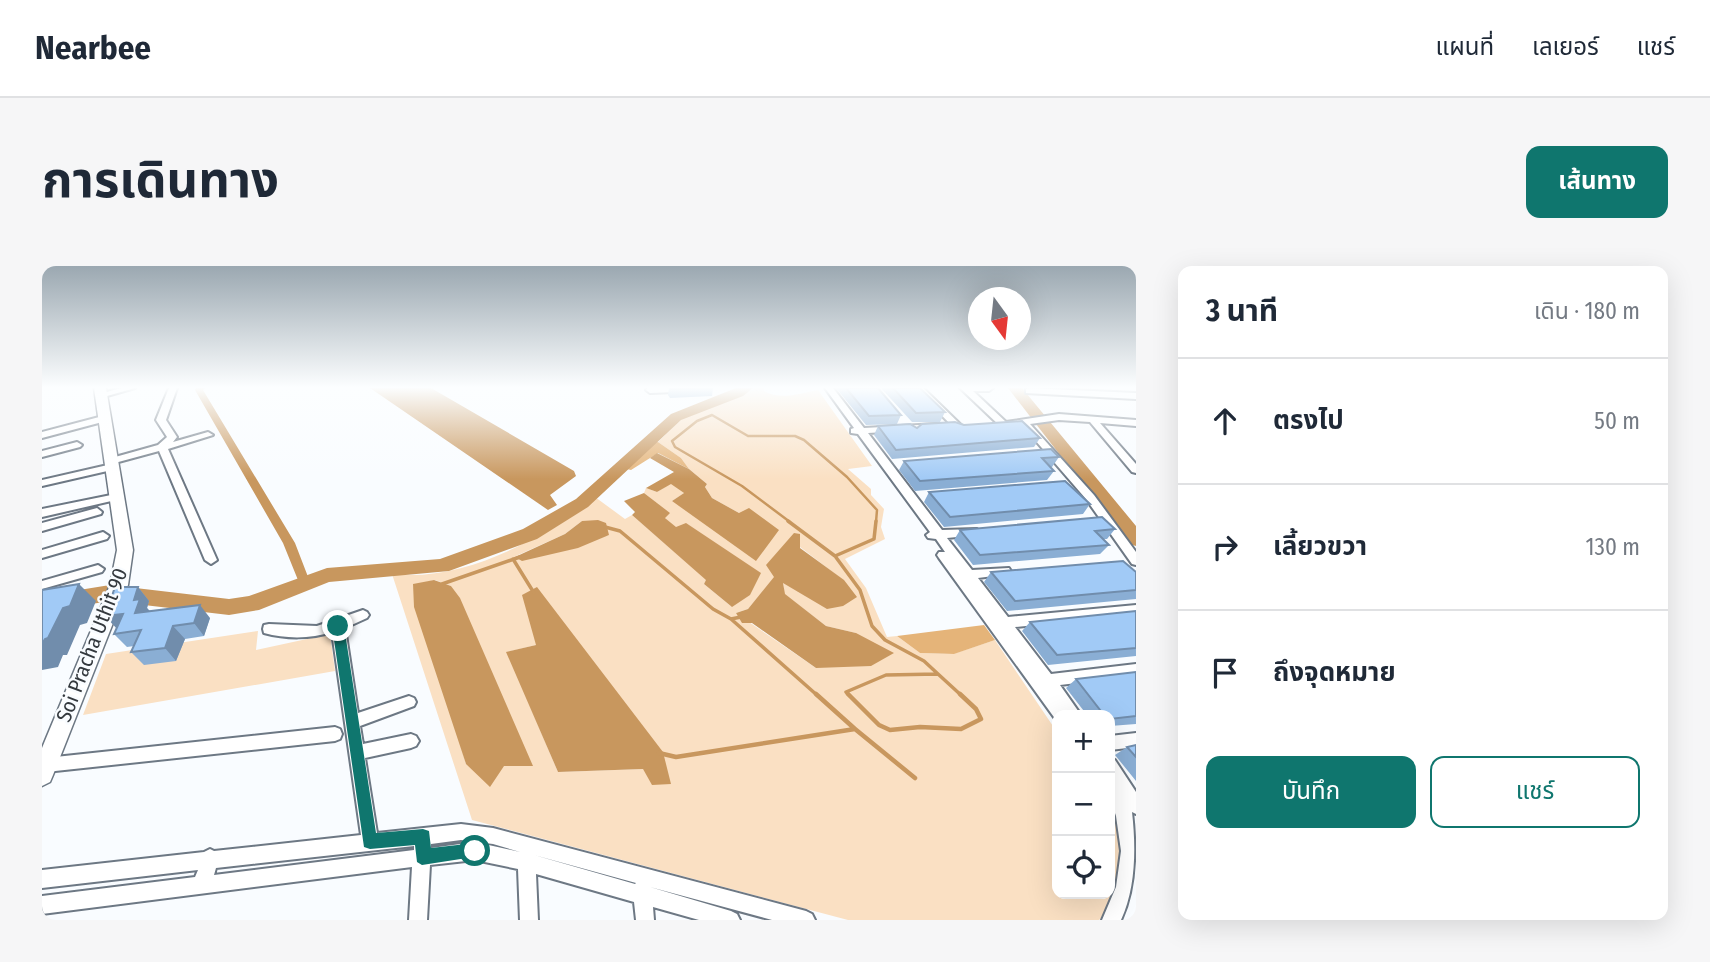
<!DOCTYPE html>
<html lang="th">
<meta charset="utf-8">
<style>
:root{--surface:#fff;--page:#f6f6f7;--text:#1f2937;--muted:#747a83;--line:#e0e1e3;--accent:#0f766e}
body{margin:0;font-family:"Fira Sans Condensed","Noto Sans Thai",sans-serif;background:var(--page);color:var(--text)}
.controls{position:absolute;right:21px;bottom:21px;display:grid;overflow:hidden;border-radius:14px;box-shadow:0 7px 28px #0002}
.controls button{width:63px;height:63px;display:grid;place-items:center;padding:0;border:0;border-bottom:2px solid var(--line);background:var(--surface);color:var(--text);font:35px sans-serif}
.compass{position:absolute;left:926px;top:21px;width:63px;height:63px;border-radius:50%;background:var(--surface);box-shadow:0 7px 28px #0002;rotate:165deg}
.stop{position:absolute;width:21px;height:21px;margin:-16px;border:5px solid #0f766e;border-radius:50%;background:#fff}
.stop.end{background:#0f766e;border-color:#fff;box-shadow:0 2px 7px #0008}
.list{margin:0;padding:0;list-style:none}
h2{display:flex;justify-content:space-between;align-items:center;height:91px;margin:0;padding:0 28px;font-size:30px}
h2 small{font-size:23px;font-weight:400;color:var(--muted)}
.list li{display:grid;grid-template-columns:46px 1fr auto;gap:21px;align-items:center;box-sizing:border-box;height:126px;padding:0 28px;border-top:2px solid var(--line)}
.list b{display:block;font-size:26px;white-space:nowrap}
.list em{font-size:23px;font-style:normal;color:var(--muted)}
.actions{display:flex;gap:14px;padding:21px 28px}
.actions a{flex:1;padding:16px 0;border:2px solid var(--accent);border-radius:14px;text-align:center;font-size:24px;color:var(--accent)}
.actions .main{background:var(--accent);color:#fff}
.icon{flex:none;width:38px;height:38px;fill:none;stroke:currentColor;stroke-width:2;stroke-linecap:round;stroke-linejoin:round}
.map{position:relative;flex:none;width:1094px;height:654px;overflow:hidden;border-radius:14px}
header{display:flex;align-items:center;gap:42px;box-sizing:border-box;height:98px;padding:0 35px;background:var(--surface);border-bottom:2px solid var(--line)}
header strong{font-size:33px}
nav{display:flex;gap:38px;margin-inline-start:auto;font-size:24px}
.intro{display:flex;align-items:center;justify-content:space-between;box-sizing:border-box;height:168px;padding:0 42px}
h1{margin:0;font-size:49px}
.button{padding:18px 32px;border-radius:14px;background:var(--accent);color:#fff;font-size:24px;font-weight:700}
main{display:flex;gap:42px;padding:0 42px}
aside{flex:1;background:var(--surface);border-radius:14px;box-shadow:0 7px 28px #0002}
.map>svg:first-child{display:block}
.green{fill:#fae0c3;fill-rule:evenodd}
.forest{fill:#e5b479}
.water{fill:#c8975e}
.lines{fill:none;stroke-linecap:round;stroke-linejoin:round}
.stream-far2{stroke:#c8975e;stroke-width:2.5}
.stream-far1{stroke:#c8975e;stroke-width:3.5}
.stream{stroke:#c8975e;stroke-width:4.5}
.canal{fill:#c8975e;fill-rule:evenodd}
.river{fill:#c8975e;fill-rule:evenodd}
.street-casing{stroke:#6d7884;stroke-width:4}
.secondary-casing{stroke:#6d7884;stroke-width:3}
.street{fill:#fff;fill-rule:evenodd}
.secondary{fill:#fff;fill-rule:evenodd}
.wall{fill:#8aaed4}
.shaded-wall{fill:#718dac}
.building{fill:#a1caf6;stroke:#718dac;stroke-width:2}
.route{fill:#0f766e}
.labels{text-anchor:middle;stroke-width:5;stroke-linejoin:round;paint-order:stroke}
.street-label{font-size:21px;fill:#34393e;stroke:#f9fcff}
</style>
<header>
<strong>Nearbee</strong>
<nav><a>แผนที่</a><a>เลเยอร์</a><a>แชร์</a></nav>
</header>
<div class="intro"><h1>การเดินทาง</h1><a class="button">เส้นทาง</a></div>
<main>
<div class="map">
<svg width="1094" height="654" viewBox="0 0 1094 654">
<rect width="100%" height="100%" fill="#f9fcff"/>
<!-- green -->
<path class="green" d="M713 122H722V125C739 135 758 127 776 124L830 200 806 203 829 223V229L842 243 839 261 843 273 803 293 824 322 845 371 855 370 878 387 911 388 953 374 1015 466V628H1068V543C1082 563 1086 609 1076 633 1072 641 1063 648 1057 654H806L430 554 350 308C421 316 499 274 553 231L583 253 590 249 665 314 662 318 690 341 634 262 622 251 627 247 602 227 604 222 615 226 629 217 642 227 630 235 697 247 670 232 663 221 665 218 647 203 639 192 616 176 646 147 697 130ZM540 255 567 269 474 290 523 268ZM758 281 801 314 741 316 742 328 784 360 814 367 774 402 694 347 706 343ZM393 314 409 320 490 500 424 498 371 319ZM494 379 629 518 601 503 516 506 465 386Z
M216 365 214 384 288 368 293 405 41 449 64 388Z"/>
<!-- forest -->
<path class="forest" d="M616 176 639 192 647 203 616 187 589 204 580 202 610 177Z
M942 359 953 374 912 388 878 387 855 370Z"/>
<!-- water -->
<path class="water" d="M328 122H389L532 205 534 210 508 229 515 239 506 244Z
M615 187 647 203 665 218 663 221 670 232 697 247 707 242 737 264 714 295 630 235 642 227 629 218 615 226 604 222 632 206 608 192Z
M602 227 628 247 623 252 634 261 644 257 719 307 708 329 690 341 662 318 664 314 590 249 593 246 582 235Z
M556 254 564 257 567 269 536 282 480 295 473 291 523 268 540 255Z
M752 267 758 268V282L802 314 815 331 801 340 785 343 741 317 743 328 784 360 814 367 852 387 829 400 774 402 710 357H700L694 347 706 343 732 311 724 299Z
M392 314 409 320 418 332 491 500H462L448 521 424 498 372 341 371 318Z
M495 321 621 486 629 518 610 519 601 503 516 506 464 386 494 379 480 329Z"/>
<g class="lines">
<!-- stream-far2 -->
<path class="stream-far2" d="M748 256 700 220 633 181 630 175 655 155 670 149 706 170H753L762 174 805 211 835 244 834 256"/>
<!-- stream-far1 -->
<path class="stream-far1" d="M746 255 793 290
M563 261 578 265 671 343 689 353 699 351
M793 290 818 324 830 360 843 374 882 395 896 408
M793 290 832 273 834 255
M471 293 492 327
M400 318 478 291
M689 353 776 430
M896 408 920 430
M808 430 804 426 844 409 896 408"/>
<!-- stream -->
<path class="stream" d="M806 428 837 459 848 464 878 461 919 463 939 453 934 443 918 428
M813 463 873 512
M617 487 634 491 813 463 774 428"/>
<!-- canal -->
<path class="canal" d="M154 122H163L161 124 253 277 268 316 266 319H258L241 277 153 124Z"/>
<!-- river -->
<path class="river" d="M694 122H711L701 130 639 154 546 241 495 273 407 305 287 316 217 344 187 349 68 335 0 346V330L68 319 187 333 207 330 285 302 398 293 481 263 534 233 629 148Z
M966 122H980L1094 260V280L1087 278Z"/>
<defs>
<path id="street" d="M79 122H93L58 132 54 129Z
M127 122H135L124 154 135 171 131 176 166 166 171 169 126 183 175 294 169 298 163 294 117 185 69 198 64 195 66 193 116 179 125 171 114 154Z
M605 122H658L654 125 608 127 604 124Z
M783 122H791L822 162 895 158 897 160 892 163 826 167 900 264 935 263 937 266 935 269 905 272 930 304 967 302 969 305 967 308 936 312 966 351 1094 339V349L973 361 1009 408 1094 398V410L1018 419 1039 449H1015L1014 454 897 292 895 289 897 286H903L894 273 886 272 884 269 888 266 816 168 809 167V163L812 162Z
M873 122H881L921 161V165H915Z
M918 122H951L947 125H931L964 156 1017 148 1094 154V160L1058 157 1094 198V207L1090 206 1048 156 1017 154 988 158 1052 229 1094 286V299L1090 298 1044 233 980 159 958 160Z
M987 122 1094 127V133L984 127V123Z
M61 150 66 153 64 155 0 172V166Z
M35 176 40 179 38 181 0 191V185Z
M70 198 75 201 74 203 0 220V214Z
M74 228 79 231 78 233 0 251V243Z
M55 242 60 246 59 248 0 265V257Z
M61 266 67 270 65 273 0 292V284Z
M56 299 62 303 60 306 0 323V315Z
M321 344 325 346 327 349 325 352 303 362 316 447 367 430 372 432 374 436 372 440 318 460 321 478 369 468 374 470 377 475 374 480 369 482 323 492 335 567 419 558 451 562 764 645 770 648 773 654H730L608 621 689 645 695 648 698 654H657L611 641 612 654H594L592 636 494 608 496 654H478L476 603 433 594 388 599 385 654H367L370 601 0 648V630L153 611 156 604 0 622V604L162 586 168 583 172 585 319 569 290 366C269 373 244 373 222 367L221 363 222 359 227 358 275 360ZM419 574 451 578 478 586 433 576 389 582V578ZM372 580V584L172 609 174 602ZM492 589 594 617 593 618Z
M293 461 298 463 300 468 298 473 293 475 4 506 0 505V493L4 492Z
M1094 467V481L1068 484V470Z
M1068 492 1073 494 1094 526V548L1090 546C1094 581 1094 622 1079 654H1060L1074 621 1079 585 1074 550 1068 532Z"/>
<path id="secondary" d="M52 122H64L91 284 86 319 11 509 8 516 0 520V482L68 319 75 284Z"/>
</defs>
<!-- street casing -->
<use href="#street" class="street-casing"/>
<!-- secondary casing -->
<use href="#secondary" class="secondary-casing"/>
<!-- street -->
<use href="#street" class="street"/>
<!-- secondary -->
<use href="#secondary" class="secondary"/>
</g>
<!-- wall -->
<path class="wall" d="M627 122H671L670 130 628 132 626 129Z
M794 122H836L859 149 855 158 824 159Z
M839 122H878L903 146 898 156H870Z
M922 159 998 172 992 181 850 193 832 169 836 160 875 162Z
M1017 191 1010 201H1008L1012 205 1005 214 873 225 857 204 862 195Z
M887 226 1048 238 1041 248 902 261 882 236Z
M1073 263 1065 273H1061L1067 279 1058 288 931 299 912 274 918 264Z
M949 306H1094V333L965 345 942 316Z
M96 321 107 335 105 342 108 345 168 352 162 370 143 373 134 395 102 399 89 386 92 380 85 381 72 368Z
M1094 345V390L1006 399 980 365 988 356Z
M1094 406V458L1068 460V449H1045L1024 422 1034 413Z
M1094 479V515L1073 489 1085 481Z"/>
<!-- shaded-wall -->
<path class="shaded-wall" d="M37 318 54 335 45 357 38 359 25 389H21L16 401 0 404V378L21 342Z
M96 321 107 335 105 342 109 347H93L92 334Z
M158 339 168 352 162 370 152 357Z
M81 348 76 364 63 350Z
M131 360 143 373 134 395 123 382Z"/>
<!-- building -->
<path class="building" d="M628 122H654L629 123Z
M804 122H836L859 149 827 150Z
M851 122H878L903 146 874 147Z
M980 155 998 172 854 184 836 160 868 158 875 162 880 158 913 156 922 159Z
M1009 183 1017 191 1000 192 1012 205 878 215 862 195Z
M1023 215 1048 238 908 251 887 226Z
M1060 251 1073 263 1053 265 1067 279 938 289 918 264Z
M1081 295 1094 306V324L973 335 949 306Z
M37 318 28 340 21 342 6 372 3 373 0 378V324Z
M73 321H96L92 334 98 333 93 347 158 339 152 357 131 360 123 382 89 386 99 364 72 368 81 348 63 350Z
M1094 345V382L1015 389 988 356Z
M1094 406V450L1068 453V449H1062L1034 413Z
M1094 479V491L1085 481Z"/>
<!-- sky -->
<linearGradient id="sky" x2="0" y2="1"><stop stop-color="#9ba8b1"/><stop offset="0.57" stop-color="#fcfeff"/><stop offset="1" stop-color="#fcfeff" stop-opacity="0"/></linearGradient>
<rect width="1094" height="213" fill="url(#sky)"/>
<!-- route -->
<path class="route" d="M296 356 302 360 334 567 381 563 387 565 389 582 433 577 438 579 441 585 438 590 380 599 375 596 373 579 328 583 322 581 290 360Z"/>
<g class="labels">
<!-- street labels -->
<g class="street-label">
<text transform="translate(50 379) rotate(-69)" y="7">Soi Pracha Uthit 90</text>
</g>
</g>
</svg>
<div class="controls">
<button>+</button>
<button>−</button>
<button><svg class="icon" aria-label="locate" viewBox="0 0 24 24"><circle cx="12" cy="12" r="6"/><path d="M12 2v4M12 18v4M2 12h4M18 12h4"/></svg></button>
</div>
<svg class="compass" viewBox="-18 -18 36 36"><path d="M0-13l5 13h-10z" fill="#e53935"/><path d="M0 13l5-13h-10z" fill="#747a83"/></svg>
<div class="stop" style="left:433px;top:585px"></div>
<div class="stop end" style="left:296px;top:360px"></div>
</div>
<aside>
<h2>3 นาที<small>เดิน · 180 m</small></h2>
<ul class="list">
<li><svg class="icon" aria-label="ahead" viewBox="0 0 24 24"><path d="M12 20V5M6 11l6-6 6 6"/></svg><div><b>ตรงไป</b></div><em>50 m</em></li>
<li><svg class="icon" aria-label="right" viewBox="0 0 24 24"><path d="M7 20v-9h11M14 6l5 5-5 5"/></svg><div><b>เลี้ยวขวา</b></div><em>130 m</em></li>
<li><svg class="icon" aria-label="arrive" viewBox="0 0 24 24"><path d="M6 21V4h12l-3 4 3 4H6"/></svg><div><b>ถึงจุดหมาย</b></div></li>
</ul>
<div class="actions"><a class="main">บันทึก</a><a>แชร์</a></div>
</aside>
</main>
